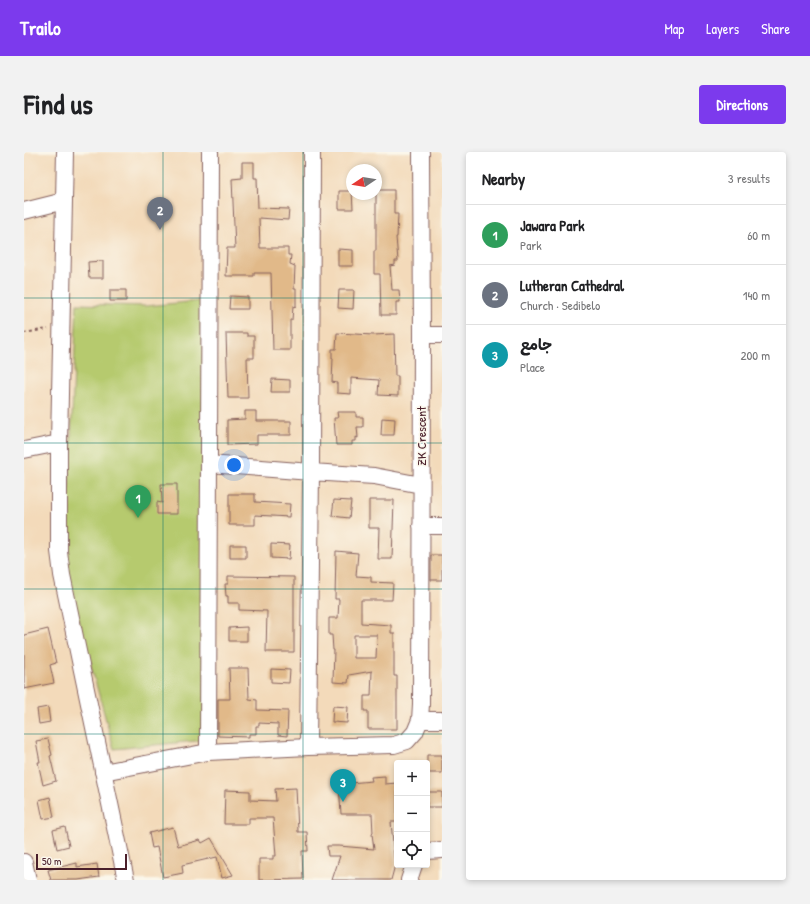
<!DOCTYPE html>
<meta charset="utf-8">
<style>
:root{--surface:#fff;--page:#f2f2f2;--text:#202124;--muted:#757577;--line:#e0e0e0;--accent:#7c3aed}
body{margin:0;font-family:"Patrick Hand","Playpen Sans Arabic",sans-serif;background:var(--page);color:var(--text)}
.controls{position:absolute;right:12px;bottom:12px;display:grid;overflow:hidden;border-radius:4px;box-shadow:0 2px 6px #0003}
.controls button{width:36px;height:36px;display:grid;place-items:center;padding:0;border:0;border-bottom:1px solid var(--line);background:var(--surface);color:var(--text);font:20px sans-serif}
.compass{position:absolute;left:322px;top:12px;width:36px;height:36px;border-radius:50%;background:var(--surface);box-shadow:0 2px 6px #0003;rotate:258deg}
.scale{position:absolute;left:12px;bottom:10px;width:91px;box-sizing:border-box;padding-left:4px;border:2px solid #4a1f2b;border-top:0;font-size:11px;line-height:14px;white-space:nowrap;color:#4a1f2b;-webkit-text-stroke:3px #fbf7ec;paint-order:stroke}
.you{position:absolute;left:210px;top:313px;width:14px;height:14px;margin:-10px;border:3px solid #fff;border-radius:50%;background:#1a73e8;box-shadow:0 0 0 6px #1a73e833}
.badge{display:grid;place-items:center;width:26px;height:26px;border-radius:50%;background:var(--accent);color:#fff;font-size:13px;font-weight:700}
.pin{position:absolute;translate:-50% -33px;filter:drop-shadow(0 1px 2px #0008)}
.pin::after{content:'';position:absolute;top:21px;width:14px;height:12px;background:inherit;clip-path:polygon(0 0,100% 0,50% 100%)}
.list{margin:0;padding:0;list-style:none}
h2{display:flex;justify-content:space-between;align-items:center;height:52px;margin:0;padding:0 16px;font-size:17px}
h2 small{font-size:13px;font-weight:400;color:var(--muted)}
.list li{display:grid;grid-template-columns:26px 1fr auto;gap:12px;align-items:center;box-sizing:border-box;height:60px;padding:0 16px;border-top:1px solid var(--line)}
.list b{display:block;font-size:15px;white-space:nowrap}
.list p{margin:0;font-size:13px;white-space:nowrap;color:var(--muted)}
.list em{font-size:13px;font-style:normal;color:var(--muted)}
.icon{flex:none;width:22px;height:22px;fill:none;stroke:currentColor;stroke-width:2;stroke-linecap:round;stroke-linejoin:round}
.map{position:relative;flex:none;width:418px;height:728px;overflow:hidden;border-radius:4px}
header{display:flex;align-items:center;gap:24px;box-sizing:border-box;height:56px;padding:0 20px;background:var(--accent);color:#fff}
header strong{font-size:19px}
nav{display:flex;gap:22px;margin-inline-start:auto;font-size:14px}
.intro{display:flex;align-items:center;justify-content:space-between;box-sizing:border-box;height:96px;padding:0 24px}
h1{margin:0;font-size:28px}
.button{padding:10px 18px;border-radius:4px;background:var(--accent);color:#fff;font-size:14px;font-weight:700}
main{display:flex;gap:24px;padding:0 24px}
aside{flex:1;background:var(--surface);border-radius:4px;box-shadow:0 2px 6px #0003}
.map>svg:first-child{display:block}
.green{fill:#b6ca6e;stroke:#80744c}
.building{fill:#e1b989;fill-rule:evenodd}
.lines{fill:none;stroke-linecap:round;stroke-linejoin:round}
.minor-casing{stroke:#85605d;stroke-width:18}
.path{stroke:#85605d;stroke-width:2;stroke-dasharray:3 3;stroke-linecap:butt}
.minor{stroke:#fff;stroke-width:16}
.grid{fill:none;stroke:#0f766e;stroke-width:1;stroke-opacity:0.55}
.labels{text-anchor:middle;stroke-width:3;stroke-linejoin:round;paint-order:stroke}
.street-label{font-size:13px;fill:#4a1f2b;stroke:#fbf7ec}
</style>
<header>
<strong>Trailo</strong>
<nav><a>Map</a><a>Layers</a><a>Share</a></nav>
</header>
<div class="intro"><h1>Find us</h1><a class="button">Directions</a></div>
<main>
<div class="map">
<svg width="418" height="728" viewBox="0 0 418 728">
<rect width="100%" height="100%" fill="#fbf7ec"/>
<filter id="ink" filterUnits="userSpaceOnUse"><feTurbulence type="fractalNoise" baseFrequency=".025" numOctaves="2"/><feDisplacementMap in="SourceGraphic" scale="8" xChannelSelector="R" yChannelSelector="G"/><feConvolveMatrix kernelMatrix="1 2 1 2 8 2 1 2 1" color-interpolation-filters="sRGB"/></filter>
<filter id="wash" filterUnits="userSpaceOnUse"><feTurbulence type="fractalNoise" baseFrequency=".012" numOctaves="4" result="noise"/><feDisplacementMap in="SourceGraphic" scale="16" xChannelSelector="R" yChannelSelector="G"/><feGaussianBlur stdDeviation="0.9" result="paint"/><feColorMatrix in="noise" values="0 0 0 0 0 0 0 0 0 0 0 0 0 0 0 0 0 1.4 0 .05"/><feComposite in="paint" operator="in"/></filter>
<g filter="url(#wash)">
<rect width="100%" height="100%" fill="#f3daba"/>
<!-- green -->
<path class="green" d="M185 148 182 588 90 597 41 420 53 152 122 154Z"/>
<g id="blocks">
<!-- building -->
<path class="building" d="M218 10H230V26H233L234 56 265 57 264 68 235 66 236 96H264V103H267L266 112 271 114 270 137H272V155L269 154 268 168H266V198H249L247 121H230V124H202L203 96H211L208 27 218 26Z
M352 38H370V62H374L373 85H372L374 109H371V113L366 114 368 138H375L376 150H372V163H357L356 122H350V99H352Z
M315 39H328L329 57H315Z
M314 97 329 98V114H314Z
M79 109V126H65L64 110Z
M86 138H102V149H86Z
M315 138H330L329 157 314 156Z
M206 144 224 145V157H205Z
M202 181H223V184H230V206H223L224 246H204Z
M313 181 349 183 370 182 371 224H374V244L354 243 355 228 327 226V242L313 241V231L308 230 309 206H308V197H312Z
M248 227 266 228V240H247Z
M221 259H232V269H267V283H233V292L203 293V268L221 267Z
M313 260H332V265H339V275H333L334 286 332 285V289H328V293H312L310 266H314Z
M358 266 371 267 370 283H357Z
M137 332H153V362H133V350L138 351Z
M205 342H231V350L266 352 265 365 231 363V373H205Z
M310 348 327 349 325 366 308 364Z
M345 348H370L368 407H354L355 376H345Z
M247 392 266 393 265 407 247 406Z
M206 393H222V406H206Z
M312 399 334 401 332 424 347 425V430L369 431 368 448H337V471L367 473V481H370V524H373V577H344V559H340V544H347L348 519 325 523 324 531 309 530 310 498H309L308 483H305V466H314L315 447H311ZM330 483H353L352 506H330Z
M407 403H418V428H407Z
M204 424 270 425V500H242L243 459 215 458V451H204V444H202L201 432H204Z
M223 475V489H205V476Z
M24 477 32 511 26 513 30 531 0 537V483Z
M205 516H224L225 547 233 548V558L264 559 263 584 254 583V572L235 571V574H232V582H225V585L194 584V547H206Z
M247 517 266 518 265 531 247 530Z
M309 554 324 555 323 571 308 570Z
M24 555 26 570 15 572 13 557Z
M24 587 28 603 26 604 32 629 19 633 14 610H16L12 589Z
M403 603H418V621H403Z
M361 624V632L373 631V670H367L371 713 367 728H308L316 704H304L303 694H315L350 697 348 682 349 681 348 662H317L315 632 348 629 347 625Z
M272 636 274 680H283L284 699H278L279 727 235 728V707H249V704H252L249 666H225V672H200L201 638 226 639V648L252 649 251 637Z
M403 640H418V655H403Z
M26 645 30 665 19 667 15 648Z
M41 675 45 694 33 697 29 678Z
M149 675 154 694 176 688 178 691 187 686 209 723 198 726 193 705 158 713 159 721 139 725 133 695 128 696 125 681Z
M53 711V715L73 712 75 725 54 728H27L24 718Z"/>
</g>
</g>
<g filter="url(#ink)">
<use href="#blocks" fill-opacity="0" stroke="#85605d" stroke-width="1"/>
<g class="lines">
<defs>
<path id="minor" d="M41 0 35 291V399L38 423 102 728
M0 59 40 49
M398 183H418
M0 298 35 291
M185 312 287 320 350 324 397 333
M397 374H418
M396 568H418
M284 595 287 320 288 0
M184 600 186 0
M79 620 184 600 284 595 370 593 383 589 391 580 396 568 397 552 398 183 397 0
M403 699 418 698
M0 710 4 728
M385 728 390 713"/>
</defs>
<!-- minor casing -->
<use href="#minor" class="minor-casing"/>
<!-- path -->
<path class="path" d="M0 181 24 177"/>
<!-- minor -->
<use href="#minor" class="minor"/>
</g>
</g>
<!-- grid -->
<path class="grid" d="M139 0V728M279 0V728M0 146H418M0 291H418M0 437H418M0 582H418"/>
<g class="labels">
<!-- street labels -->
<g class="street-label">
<text transform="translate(397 284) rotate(-90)" y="5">ZK Crescent</text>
</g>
</g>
</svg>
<div class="controls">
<button>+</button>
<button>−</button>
<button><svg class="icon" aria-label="locate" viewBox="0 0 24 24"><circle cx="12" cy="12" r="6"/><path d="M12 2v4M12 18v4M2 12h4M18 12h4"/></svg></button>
</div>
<svg class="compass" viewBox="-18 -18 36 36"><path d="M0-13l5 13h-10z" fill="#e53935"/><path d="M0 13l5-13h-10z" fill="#757577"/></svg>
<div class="scale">50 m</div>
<div class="you"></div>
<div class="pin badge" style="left:114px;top:366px;background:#2e9e5b">1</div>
<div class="pin badge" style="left:136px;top:78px;background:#6b7280">2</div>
<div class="pin badge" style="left:319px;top:650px;background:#0f9aa8">3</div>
</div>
<aside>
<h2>Nearby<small>3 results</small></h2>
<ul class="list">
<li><span class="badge" style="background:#2e9e5b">1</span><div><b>Jawara Park</b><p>Park</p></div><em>60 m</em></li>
<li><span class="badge" style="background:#6b7280">2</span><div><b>Lutheran Cathedral</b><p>Church · Sedibelo</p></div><em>140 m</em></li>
<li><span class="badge" style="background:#0f9aa8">3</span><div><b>جامع</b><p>Place</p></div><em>200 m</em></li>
</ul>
</aside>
</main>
